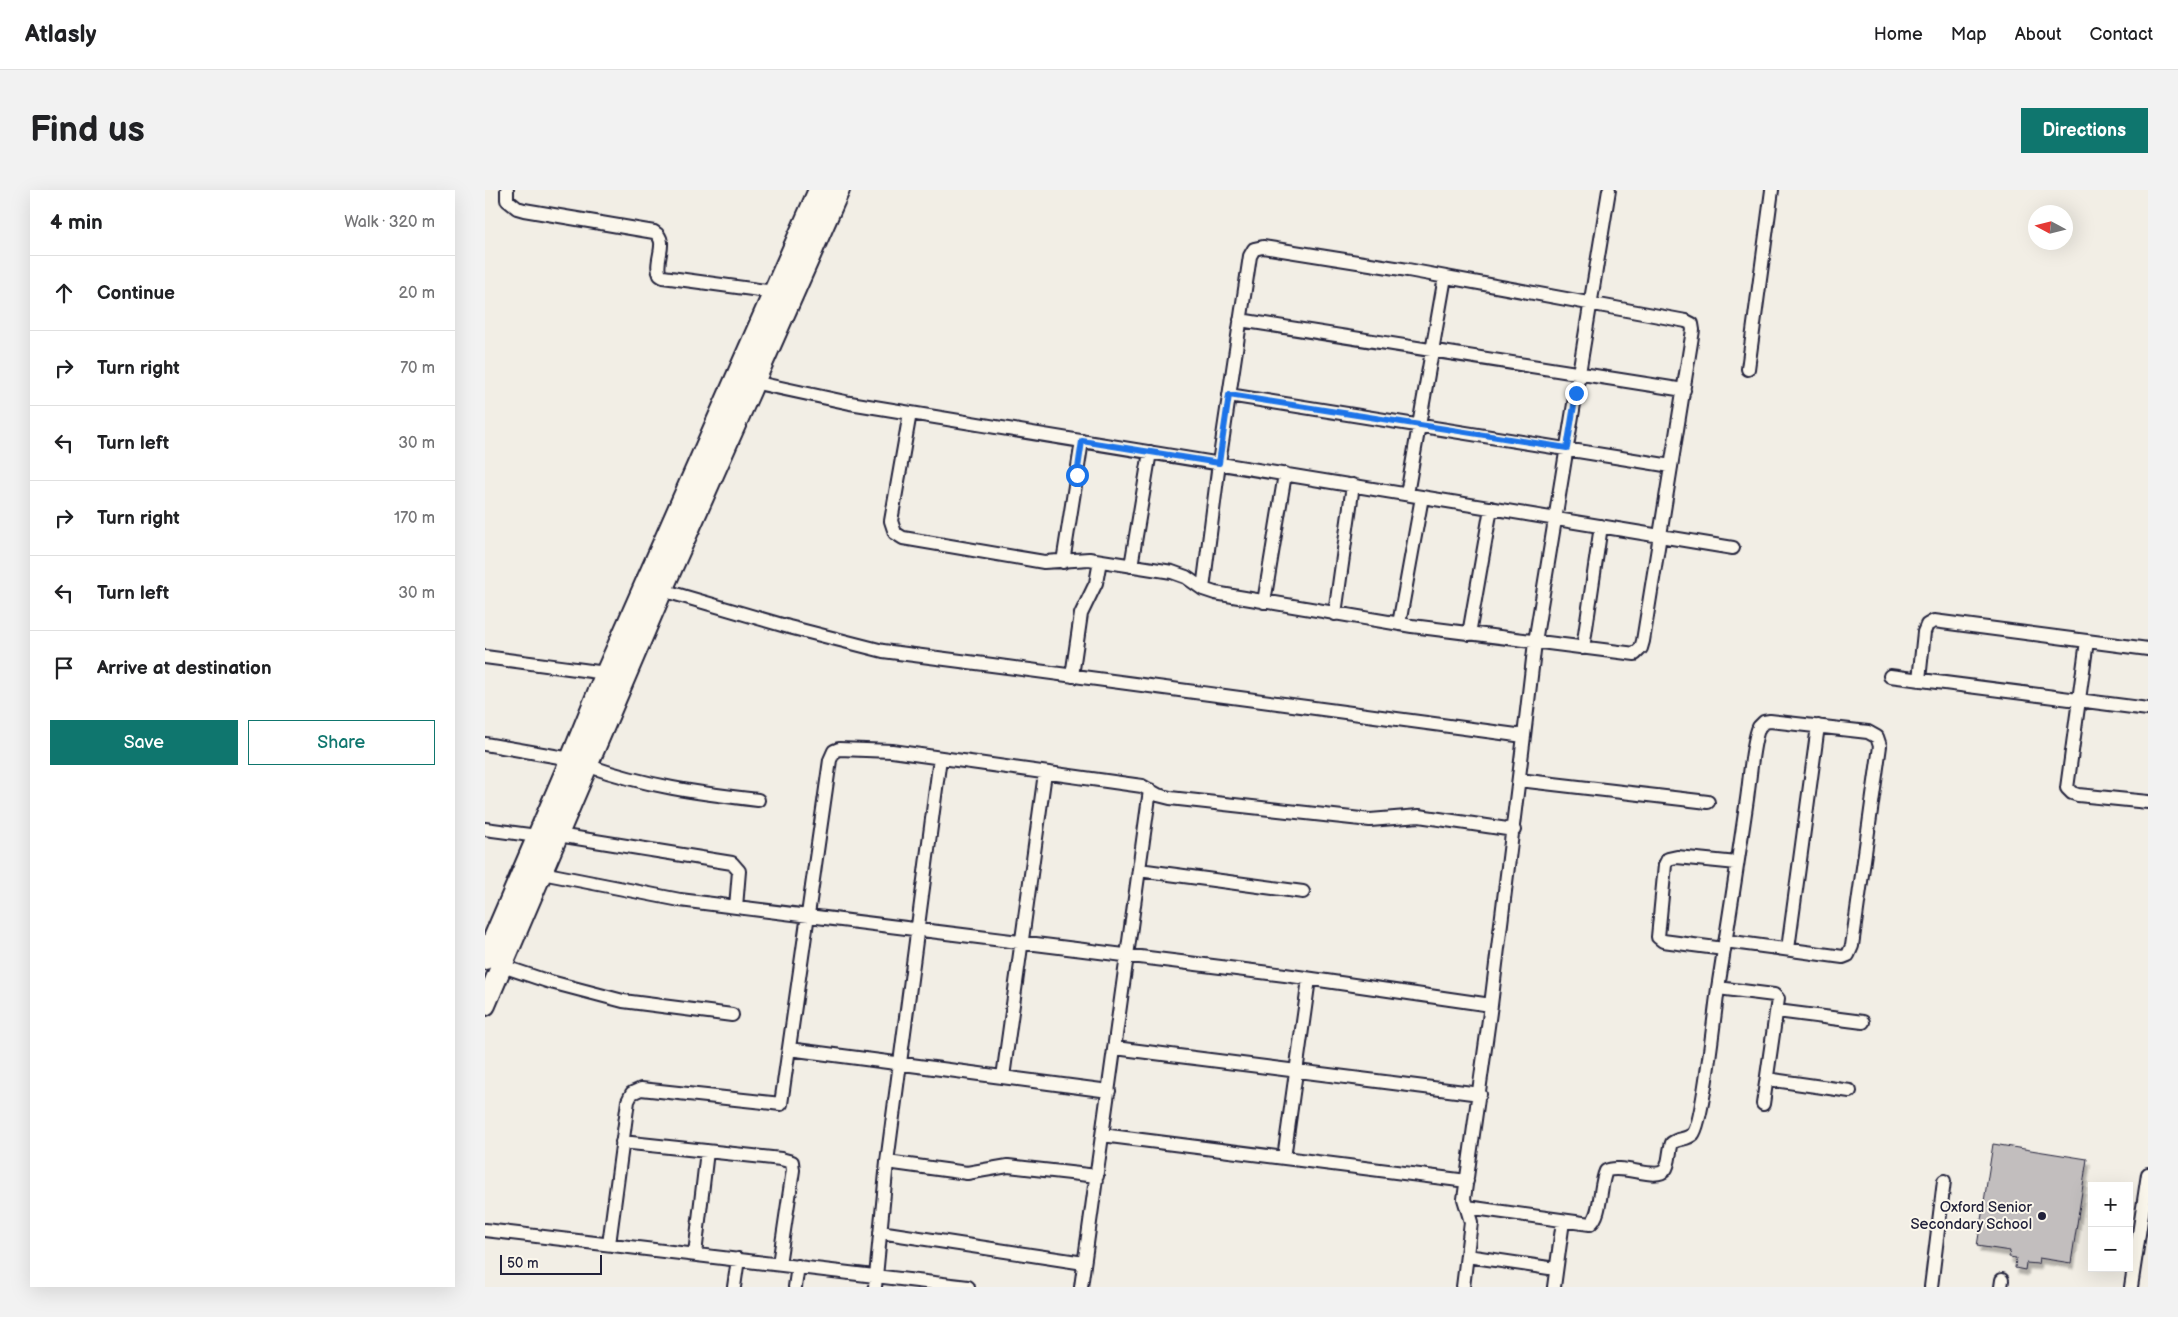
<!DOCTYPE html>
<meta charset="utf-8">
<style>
:root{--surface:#fff;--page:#f2f2f2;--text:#202124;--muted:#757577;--line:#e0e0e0;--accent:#0f766e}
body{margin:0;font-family:"Balsamiq Sans",sans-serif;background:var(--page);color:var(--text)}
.controls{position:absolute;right:15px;bottom:15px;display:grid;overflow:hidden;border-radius:0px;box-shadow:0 5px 20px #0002}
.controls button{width:45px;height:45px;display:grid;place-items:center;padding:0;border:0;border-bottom:1px solid var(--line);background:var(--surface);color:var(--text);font:25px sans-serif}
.compass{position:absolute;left:1543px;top:15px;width:45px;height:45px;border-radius:50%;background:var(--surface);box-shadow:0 5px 20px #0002;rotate:277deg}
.scale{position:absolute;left:15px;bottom:12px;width:102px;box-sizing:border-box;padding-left:5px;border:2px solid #22223b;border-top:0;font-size:14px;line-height:18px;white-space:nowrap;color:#22223b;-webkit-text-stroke:4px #fbf7ec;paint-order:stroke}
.stop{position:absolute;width:15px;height:15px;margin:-11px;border:4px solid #1a73e8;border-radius:50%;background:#fff}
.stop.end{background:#1a73e8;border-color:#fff;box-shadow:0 1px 5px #0008}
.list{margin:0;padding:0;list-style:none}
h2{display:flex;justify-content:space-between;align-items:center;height:65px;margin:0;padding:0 20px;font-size:21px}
h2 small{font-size:16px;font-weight:400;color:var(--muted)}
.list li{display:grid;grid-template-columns:32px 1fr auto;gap:15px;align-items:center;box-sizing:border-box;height:75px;padding:0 20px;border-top:1px solid var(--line)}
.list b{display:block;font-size:19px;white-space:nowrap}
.list em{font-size:16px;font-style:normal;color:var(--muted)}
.actions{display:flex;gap:10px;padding:15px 20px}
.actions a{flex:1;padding:11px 0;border:1px solid var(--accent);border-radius:0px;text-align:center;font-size:18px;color:var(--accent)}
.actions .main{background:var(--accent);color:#fff}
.icon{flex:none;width:28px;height:28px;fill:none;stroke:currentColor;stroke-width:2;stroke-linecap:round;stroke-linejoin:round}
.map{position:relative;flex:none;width:1663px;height:1097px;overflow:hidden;border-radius:0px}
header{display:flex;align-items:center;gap:30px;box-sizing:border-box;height:70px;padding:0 25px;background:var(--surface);border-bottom:1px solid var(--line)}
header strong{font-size:24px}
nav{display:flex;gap:28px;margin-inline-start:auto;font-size:18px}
.intro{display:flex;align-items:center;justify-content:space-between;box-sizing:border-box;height:120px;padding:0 30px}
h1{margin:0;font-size:35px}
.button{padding:12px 22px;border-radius:0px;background:var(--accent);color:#fff;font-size:18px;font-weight:700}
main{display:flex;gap:30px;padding:0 30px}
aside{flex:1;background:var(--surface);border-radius:0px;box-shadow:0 5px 20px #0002}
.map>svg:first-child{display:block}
.building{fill:#c2bebe;stroke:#22223b;filter:url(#shadow)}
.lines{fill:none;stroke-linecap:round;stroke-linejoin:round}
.minor-casing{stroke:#22223b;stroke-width:16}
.primary-casing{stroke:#22223b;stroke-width:24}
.minor{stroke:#fbf7ec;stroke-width:12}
.primary{stroke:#fbf7ec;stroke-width:20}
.route{stroke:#1a73e8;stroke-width:6}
.poi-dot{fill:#22223b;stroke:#fbf7ec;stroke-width:2}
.labels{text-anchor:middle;stroke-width:4;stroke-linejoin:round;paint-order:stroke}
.poi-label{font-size:15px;fill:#22223b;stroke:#fbf7ec;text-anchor:end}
</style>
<header>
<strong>Atlasly</strong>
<nav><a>Home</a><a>Map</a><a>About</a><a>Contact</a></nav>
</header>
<div class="intro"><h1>Find us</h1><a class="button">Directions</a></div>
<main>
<aside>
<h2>4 min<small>Walk · 320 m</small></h2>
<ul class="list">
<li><svg class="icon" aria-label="ahead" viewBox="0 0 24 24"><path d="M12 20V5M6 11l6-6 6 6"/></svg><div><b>Continue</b></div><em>20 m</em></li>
<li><svg class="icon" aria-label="right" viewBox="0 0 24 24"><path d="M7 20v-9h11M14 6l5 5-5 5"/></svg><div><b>Turn right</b></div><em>70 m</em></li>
<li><svg class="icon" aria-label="left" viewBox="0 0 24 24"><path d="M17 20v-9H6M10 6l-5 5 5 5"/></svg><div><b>Turn left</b></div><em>30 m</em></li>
<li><svg class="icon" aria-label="right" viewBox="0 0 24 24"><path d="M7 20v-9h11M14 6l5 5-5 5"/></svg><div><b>Turn right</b></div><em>170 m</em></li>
<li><svg class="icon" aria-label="left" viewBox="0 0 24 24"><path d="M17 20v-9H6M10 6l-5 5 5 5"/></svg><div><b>Turn left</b></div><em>30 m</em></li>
<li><svg class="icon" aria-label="arrive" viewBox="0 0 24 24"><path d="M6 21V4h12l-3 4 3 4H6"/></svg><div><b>Arrive at destination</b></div></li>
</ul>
<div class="actions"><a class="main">Save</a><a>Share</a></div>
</aside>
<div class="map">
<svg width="1663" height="1097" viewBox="0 0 1663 1097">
<defs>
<filter id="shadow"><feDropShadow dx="3" dy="5.5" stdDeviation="1" flood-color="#0004"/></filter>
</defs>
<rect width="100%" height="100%" fill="#f2eee5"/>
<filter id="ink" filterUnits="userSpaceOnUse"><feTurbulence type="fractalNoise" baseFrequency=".02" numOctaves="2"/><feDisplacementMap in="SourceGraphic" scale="10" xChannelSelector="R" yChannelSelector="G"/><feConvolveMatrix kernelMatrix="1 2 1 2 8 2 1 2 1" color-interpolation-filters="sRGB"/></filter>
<g filter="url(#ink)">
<!-- building -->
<path class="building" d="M1508 954 1602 969 1586 1073 1554 1068 1553 1074 1541 1073 1540 1080 1530 1078 1531 1068 1524 1067 1525 1061 1492 1056Z"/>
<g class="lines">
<defs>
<path id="minor" d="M22 0V10L32 18 39 20 169 42C185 51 168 71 175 85L178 87 289 102
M755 130 1199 200
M1263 179 1287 0
M263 191 365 213 1248 358
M744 205 1186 276
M425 223 406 331 410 343 418 348 559 372 604 369 687 382 701 387 718 399 730 403 927 436 1150 464 1156 458 1158 451 1208 140 1207 134 1201 131 923 80 778 57 769 59 765 66 734 273 718 399
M922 304 960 87
M578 372 597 251
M646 376 665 262
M779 412 800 284
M850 424 868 295
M914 434 937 307
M984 444 1006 318
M1602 451 1582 598 1587 603 1593 605 1663 612
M1098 458 1116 336
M0 467 121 483
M587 486 596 424 611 393 615 371
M1405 486 1663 519
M1434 490 1439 442 1442 435 1449 431 1663 459
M1039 546 1050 452 1124 0
M0 554 86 569
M104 576C161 596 212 603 273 610
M1034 590 1223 612
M0 639 52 646
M73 645 247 673 254 681 251 717
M654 680 818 702
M57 683 195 710 800 785 1006 815 1039 546 507 475 398 461 304 437 170 398
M1239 759 1178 751 1173 747 1180 675 1183 669 1192 667 1252 673
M1303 759 1333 536
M17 776 62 791 138 811 247 825
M1233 798 1289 805 1293 809 1278 914
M1292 821 1378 832
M630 858 995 904
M304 859 624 901
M518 887 560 583
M1282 889 1365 901
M617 945 982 991
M137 952 296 969 307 972 308 980 294 1074
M799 968 824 789
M402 972 482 983 523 976 612 986
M982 1017 1105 1034C1117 1025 1114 996 1121 981 1136 973 1171 991 1180 980 1185 974 1184 960 1187 953 1193 948 1202 950 1208 944 1218 933 1230 820 1233 798 1243 735 1253 672 1262 609 1265 589 1267 553 1274 537L1279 532 1285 531 1383 542 1392 547 1395 556 1367 756 1363 765 1358 767 1240 751
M0 1040 483 1097
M395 1042 599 1073
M124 1054 143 911 147 903 156 899 296 914 345 570 349 561 354 559 407 561 657 596 673 605 685 608 885 630 934 626 1029 640
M210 1064 222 961
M982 1066 1071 1079
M249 1097 253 1069
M310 1097 313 1076
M390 1097 402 972 455 568
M596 1097 665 600
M978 1097 986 1032 979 1009 1006 815
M1069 1097 1078 1031
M1446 1097 1459 991
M1516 1097 1517 1090
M1646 1097 1663 984"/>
<path id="primary" d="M0 769 86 569 121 483 334 0
M0 815 177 400 354 0"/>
</defs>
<!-- minor casing -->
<use href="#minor" class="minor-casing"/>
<!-- primary casing -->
<use href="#primary" class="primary-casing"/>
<!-- minor -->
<use href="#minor" class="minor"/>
<!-- primary -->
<use href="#primary" class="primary"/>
</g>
</g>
<g class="lines" filter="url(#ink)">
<!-- route -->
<path class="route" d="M592 285 597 251 734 273 744 205 1082 258 1091 203"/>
</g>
<!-- markers -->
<circle class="poi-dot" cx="1557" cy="1026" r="5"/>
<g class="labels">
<!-- poi labels -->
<g class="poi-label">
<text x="1547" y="1022">Oxford Senior<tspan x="1547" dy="17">Secondary School</tspan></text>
</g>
</g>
</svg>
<div class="controls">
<button>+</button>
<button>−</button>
</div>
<svg class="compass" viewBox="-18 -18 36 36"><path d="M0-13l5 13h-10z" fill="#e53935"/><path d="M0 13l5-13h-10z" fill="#757577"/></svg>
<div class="scale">50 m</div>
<div class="stop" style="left:592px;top:285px"></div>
<div class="stop end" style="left:1091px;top:203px"></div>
</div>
</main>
